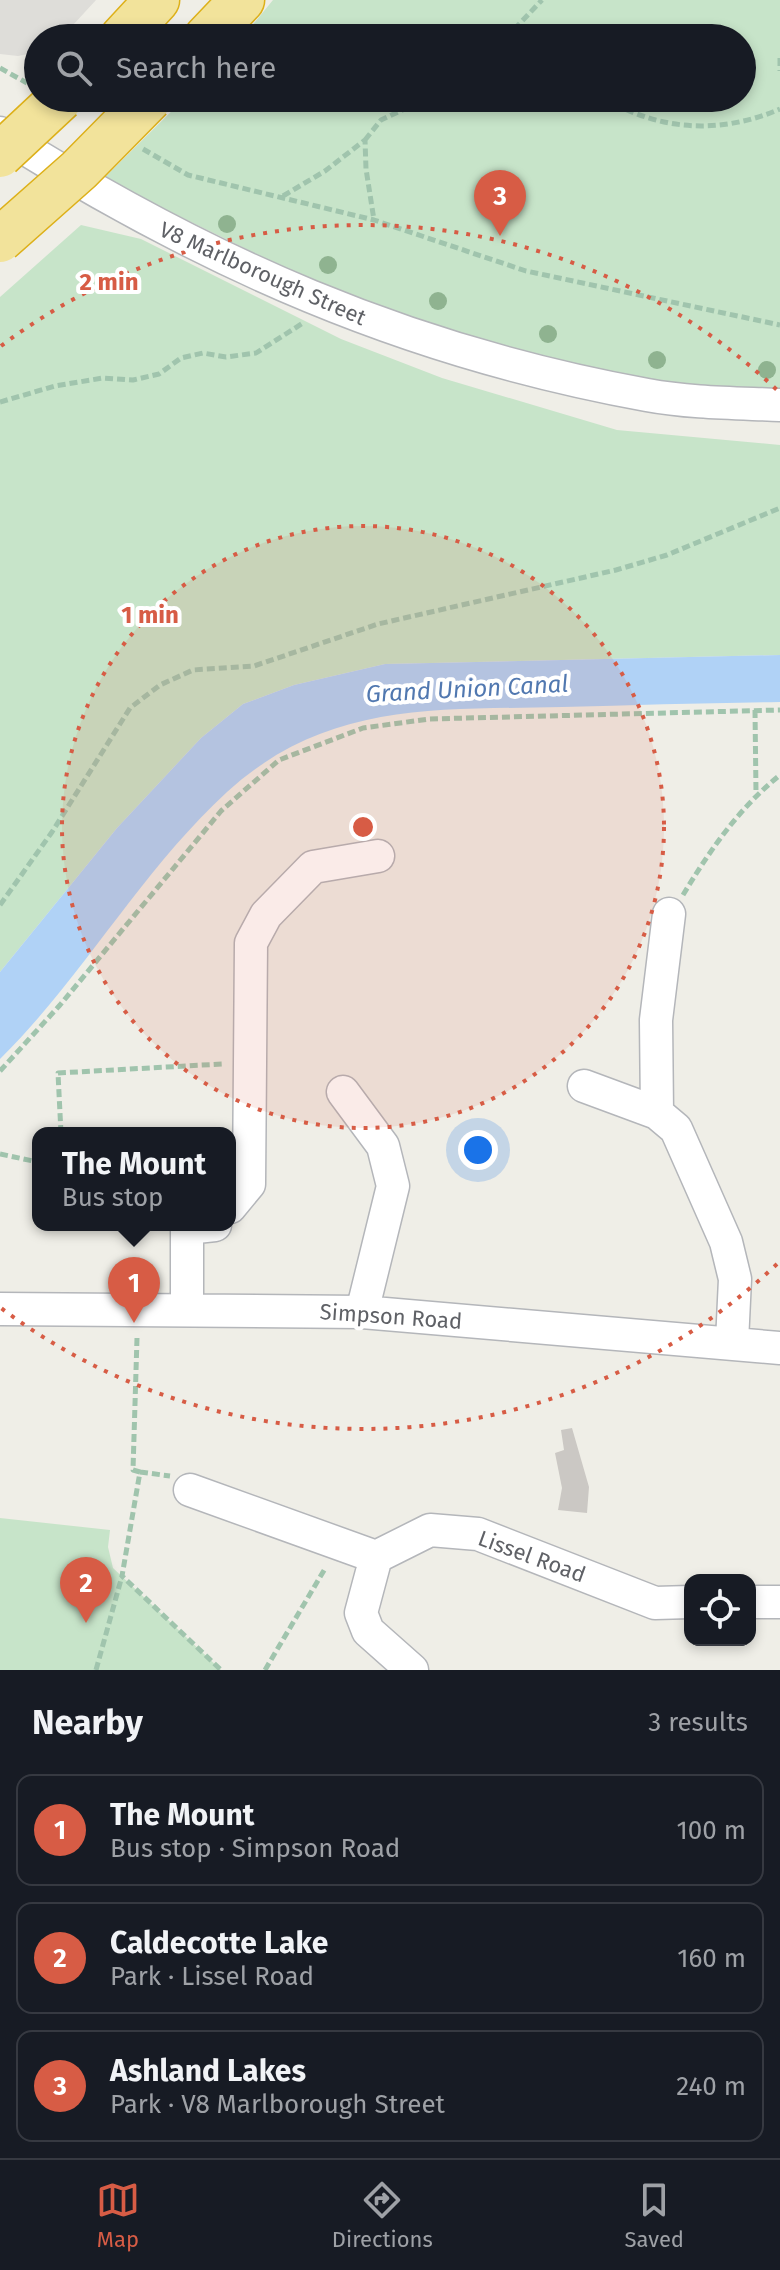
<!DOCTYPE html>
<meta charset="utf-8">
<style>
:root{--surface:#171b24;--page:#242831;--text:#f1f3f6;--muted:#9ea1a6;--line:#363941;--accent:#d75c45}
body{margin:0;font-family:"Fira Sans",sans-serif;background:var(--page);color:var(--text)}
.controls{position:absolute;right:24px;bottom:24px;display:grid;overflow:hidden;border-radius:16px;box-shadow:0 4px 12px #0003}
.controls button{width:72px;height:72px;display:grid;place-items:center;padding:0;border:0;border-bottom:2px solid var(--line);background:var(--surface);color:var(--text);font:40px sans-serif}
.you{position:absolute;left:478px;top:1150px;width:28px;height:28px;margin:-20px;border:6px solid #fff;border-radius:50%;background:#1a73e8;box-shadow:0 0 0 12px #1a73e833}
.badge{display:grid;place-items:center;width:52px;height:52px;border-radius:50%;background:var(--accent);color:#fff;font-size:26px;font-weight:700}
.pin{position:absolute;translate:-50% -66px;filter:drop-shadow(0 2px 4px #0008)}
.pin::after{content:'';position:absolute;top:42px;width:28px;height:24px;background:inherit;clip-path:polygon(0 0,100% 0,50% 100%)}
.popup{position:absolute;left:32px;top:1127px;width:204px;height:104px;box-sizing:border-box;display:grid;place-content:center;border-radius:16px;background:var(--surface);filter:drop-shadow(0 2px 6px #0005);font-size:26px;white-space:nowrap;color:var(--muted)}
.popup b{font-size:30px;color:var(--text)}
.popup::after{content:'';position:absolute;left:50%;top:100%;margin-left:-16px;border:16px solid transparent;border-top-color:var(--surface)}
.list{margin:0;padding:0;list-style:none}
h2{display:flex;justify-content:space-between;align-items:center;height:104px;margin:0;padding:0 32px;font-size:34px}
h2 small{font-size:26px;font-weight:400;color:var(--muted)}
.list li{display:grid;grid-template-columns:52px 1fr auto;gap:24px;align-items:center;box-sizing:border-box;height:112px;margin:0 16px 16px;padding:0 16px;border:2px solid var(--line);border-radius:16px}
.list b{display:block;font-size:30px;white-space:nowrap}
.list p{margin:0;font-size:26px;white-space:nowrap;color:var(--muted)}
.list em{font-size:26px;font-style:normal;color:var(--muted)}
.icon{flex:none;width:44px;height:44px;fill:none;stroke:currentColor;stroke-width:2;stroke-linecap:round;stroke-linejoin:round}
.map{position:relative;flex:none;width:780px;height:1670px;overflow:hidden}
.search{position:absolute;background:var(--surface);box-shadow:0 4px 12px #0003;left:24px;right:24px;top:24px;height:88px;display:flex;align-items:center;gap:20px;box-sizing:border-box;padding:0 28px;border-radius:44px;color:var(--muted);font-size:30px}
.sheet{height:488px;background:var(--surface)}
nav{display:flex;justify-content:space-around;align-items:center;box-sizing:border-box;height:112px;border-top:2px solid var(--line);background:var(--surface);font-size:22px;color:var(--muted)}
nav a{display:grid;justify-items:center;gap:4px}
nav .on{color:var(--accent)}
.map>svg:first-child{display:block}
.industrial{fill:#deddd9}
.green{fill:#c7e4c9}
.water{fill:#b0d2f6}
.building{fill:#cbc8c4}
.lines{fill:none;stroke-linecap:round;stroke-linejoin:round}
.minor-casing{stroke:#b4b6ba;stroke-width:35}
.highway-casing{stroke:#ddb019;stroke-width:47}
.path{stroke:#a0c4ad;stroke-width:5;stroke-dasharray:8 4;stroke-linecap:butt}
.minor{stroke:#fff;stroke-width:32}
.highway{stroke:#f2e39b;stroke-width:44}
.highway-bridge-casing{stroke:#ddb019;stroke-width:47;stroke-linecap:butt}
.highway-bridge{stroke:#f2e39b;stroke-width:44}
.tree{fill:#8fb390}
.ring{fill:none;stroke:#d75c45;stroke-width:4;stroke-dasharray:4 8}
.labels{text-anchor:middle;stroke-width:8;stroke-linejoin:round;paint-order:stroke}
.street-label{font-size:22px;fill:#5f6166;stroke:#fff}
.water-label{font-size:24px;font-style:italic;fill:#5178b0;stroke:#fff}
.centre{fill:#d75c45;stroke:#fff;stroke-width:4}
.ring-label{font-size:24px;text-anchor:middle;font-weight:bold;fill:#d75c45;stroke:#fff;stroke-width:8;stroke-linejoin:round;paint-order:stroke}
</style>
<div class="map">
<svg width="780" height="1670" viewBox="0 0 780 1670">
<rect width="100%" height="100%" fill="#efeee7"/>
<!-- industrial -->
<path class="industrial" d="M0 0H96L61 38H38V52L18 56 0 54Z"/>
<!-- green -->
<path class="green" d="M273 0H780V395L730 393 542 359 338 294 103 179 185 98H742V38H242Z
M81 225 141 239 341 339 442 378 617 430 780 445V655L385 664 294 685 243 704 201 738 117 828 0 972V297Z
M0 1518 110 1530 108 1547 113 1568 221 1670H0Z"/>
<!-- water -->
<path class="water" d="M780 655V702C707 703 635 705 562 707 436 710 327 701 227 792 141 871 83 977 0 1059V972L117 828 201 738 243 704 294 685 385 664Z"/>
<!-- building -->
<path class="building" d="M572 1428 589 1487 587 1513 558 1510 562 1488 555 1453 564 1450 561 1430Z"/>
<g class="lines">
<defs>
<path id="minor" d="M0 133C207 263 405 351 647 395 690 403 736 403 780 405
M669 914 656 1020 657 1113 676 1129 726 1242 735 1279 732 1342
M584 1086 657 1113
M343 1092 383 1146 393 1186 362 1312
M230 1207 249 1184 251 943 266 915 313 867 378 856
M187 1308V1228L215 1225
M0 1309 362 1312 780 1348
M190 1490 376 1557 430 1530 478 1534 655 1603 690 1602
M376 1557 361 1613 368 1631 412 1670
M750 1602H780"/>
<path id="highway" d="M122 38 157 0
M206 38 242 0"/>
</defs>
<!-- minor casing -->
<use href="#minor" class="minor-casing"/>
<!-- highway casing -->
<use href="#highway" class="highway-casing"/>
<!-- path -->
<path class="path" d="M506 38 542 0
M780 58V71
M0 68 27 83
M605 98C660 132 722 134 780 109
M365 140 381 120 428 98
M143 149 188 175 374 220 526 271 780 325
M283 196 325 171 365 140 366 169 374 220
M0 402 55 386 103 378 133 380 159 374 181 358 203 353 226 357 256 353 303 323
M755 710 756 793
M683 895C710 850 739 808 780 775
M0 905 52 832 130 708 160 685 193 670 254 666 378 624 616 570 667 555 780 508
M0 1071 60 1005 221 811 279 760 363 728 429 719 780 710
M61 1133 58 1073 222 1064
M0 1154 38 1162
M137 1338 133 1470 140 1472 122 1576 221 1670
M140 1472 170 1476
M96 1670 122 1576
M265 1670 326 1567"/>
<!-- minor -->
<use href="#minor" class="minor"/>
<!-- highway -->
<use href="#highway" class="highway"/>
<defs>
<path id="highway-bridge" d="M0 155 61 98
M0 240 79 170 150 98"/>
</defs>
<!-- highway-bridge casing -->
<use href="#highway-bridge" class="highway-bridge-casing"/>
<!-- highway-bridge -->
<use href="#highway-bridge" class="highway-bridge"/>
</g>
<!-- trees -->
<g class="tree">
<circle cx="227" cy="224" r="9"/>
<circle cx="328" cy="265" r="9"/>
<circle cx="438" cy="301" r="9"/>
<circle cx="548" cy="334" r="9"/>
<circle cx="657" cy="360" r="9"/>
<circle cx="767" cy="370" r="9"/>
</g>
<!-- distance rings -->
<circle cx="363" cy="827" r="301" fill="#d75c45" fill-opacity=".12"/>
<g class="ring">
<circle cx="363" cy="827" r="301"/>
<path d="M777 1264A602 602 0 0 1 1 1308M1 346A602 602 0 0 1 777 390"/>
</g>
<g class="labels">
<!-- street labels -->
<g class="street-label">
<text transform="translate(263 273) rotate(24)" y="8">V8 Marlborough Street</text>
<text transform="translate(391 1316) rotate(4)" y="8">Simpson Road</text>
<text transform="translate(532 1556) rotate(20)" y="8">Lissel Road</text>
</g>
<!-- water labels -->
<g class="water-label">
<text transform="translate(467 689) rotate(-3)" y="8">Grand Union Canal</text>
</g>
</g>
<circle cx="363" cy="827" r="12" class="centre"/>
<g class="ring-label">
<text x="109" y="290">2 min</text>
<text x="150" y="623">1 min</text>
</g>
</svg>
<div class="controls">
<button><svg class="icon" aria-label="locate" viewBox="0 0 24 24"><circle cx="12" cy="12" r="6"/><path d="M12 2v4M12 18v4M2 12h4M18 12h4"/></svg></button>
</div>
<div class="you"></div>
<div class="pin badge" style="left:134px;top:1323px">1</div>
<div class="popup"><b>The Mount</b>Bus stop</div>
<div class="pin badge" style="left:86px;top:1623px">2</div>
<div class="pin badge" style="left:500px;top:236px">3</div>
<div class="search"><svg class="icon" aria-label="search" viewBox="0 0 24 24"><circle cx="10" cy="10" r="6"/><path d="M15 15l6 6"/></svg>Search here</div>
</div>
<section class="sheet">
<h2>Nearby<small>3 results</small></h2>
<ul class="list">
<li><span class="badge">1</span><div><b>The Mount</b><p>Bus stop · Simpson Road</p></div><em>100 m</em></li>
<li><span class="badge">2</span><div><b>Caldecotte Lake</b><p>Park · Lissel Road</p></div><em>160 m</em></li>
<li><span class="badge">3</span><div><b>Ashland Lakes</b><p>Park · V8 Marlborough Street</p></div><em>240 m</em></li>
</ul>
</section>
<nav>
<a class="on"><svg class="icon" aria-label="map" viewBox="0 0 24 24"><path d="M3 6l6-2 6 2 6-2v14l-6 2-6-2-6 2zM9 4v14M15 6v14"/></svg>Map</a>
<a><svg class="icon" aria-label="directions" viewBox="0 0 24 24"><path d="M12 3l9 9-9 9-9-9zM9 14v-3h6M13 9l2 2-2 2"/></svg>Directions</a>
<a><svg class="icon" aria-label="saved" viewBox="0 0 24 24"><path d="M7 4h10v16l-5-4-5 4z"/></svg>Saved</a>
</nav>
